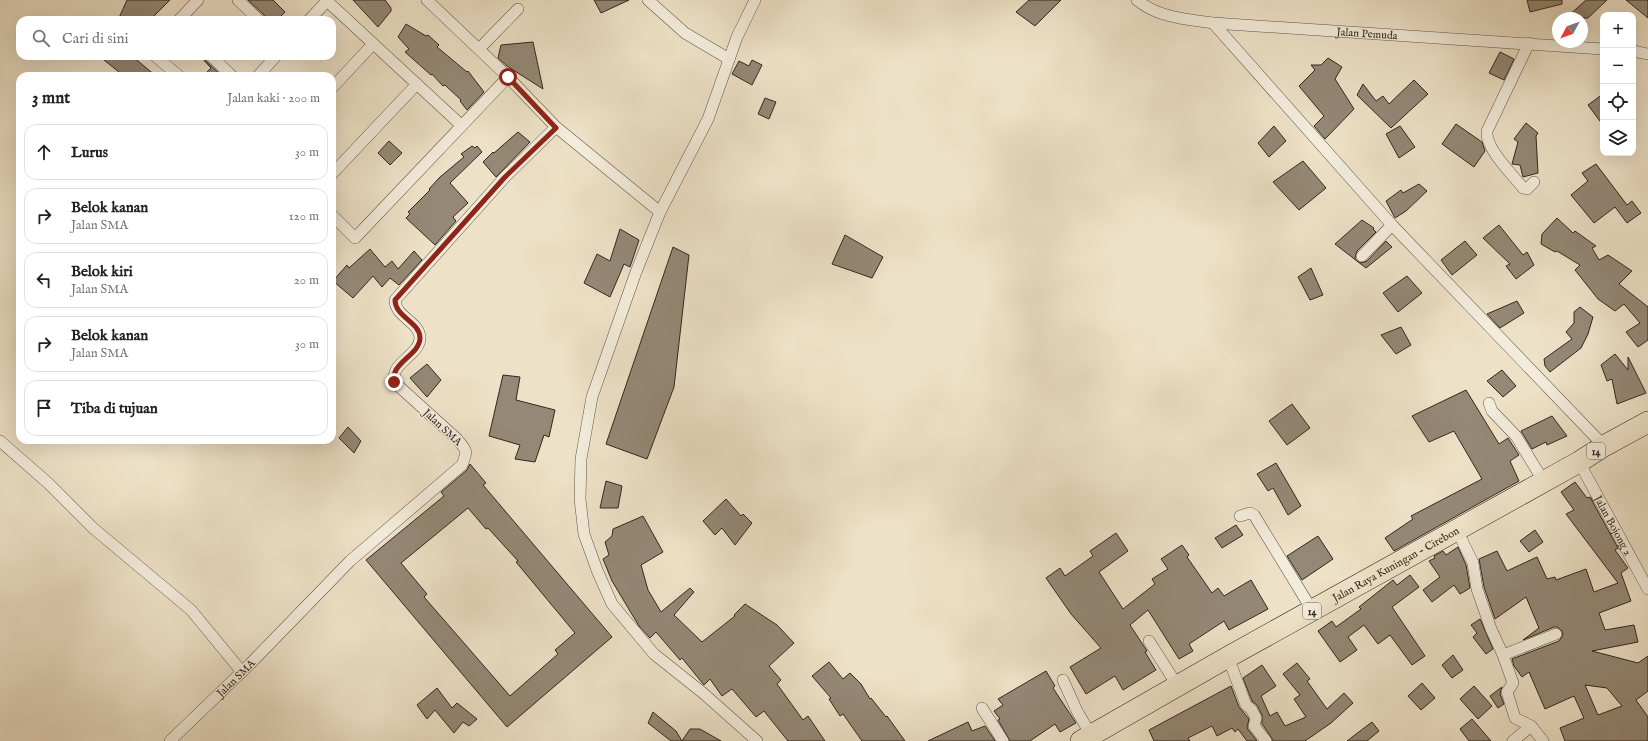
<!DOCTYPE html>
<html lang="id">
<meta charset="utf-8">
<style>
:root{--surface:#fff;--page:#f2f2f2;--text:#222;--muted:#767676;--line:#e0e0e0}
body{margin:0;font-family:"IM FELL English",serif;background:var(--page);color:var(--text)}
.controls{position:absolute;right:12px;top:12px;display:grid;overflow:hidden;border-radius:8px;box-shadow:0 4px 16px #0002}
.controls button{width:36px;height:36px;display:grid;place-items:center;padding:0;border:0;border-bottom:1px solid var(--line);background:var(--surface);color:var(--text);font:20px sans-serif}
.compass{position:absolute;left:1552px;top:12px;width:36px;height:36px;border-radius:50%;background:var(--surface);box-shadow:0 4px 16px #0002;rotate:229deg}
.stop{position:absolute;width:12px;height:12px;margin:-9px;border:3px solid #8f2418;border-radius:50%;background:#fff}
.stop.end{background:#8f2418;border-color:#fff;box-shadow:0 1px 4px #0008}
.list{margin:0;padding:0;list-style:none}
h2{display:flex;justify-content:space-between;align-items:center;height:52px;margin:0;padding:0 16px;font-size:17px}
h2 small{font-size:13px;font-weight:400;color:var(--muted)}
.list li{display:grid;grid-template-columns:26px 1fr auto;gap:12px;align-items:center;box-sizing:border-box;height:56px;margin:0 8px 8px;padding:0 8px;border:1px solid var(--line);border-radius:12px}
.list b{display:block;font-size:15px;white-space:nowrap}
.list p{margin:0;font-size:13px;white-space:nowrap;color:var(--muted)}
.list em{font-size:13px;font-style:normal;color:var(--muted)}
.icon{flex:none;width:22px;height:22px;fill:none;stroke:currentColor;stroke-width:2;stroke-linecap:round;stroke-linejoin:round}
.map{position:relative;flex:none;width:1648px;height:741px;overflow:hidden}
.search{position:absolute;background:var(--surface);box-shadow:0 4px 16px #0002;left:16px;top:16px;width:320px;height:44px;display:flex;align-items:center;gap:10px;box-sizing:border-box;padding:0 14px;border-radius:12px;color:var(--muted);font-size:15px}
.panel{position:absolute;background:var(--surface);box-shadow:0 4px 16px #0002;left:16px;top:72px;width:320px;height:372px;border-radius:12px}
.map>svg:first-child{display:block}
.building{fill:#948876;stroke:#33271e;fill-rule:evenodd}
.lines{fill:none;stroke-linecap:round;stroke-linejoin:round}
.street-casing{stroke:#625648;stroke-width:12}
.highway-casing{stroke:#33271e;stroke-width:22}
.street{stroke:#f3ecdb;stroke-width:11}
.highway{stroke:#ede1c7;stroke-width:21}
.route{stroke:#8f2418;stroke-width:5}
.labels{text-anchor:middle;stroke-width:3;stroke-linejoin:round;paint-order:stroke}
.shield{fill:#f3ecdb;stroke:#6d6257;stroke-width:1}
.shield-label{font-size:10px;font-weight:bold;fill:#33271e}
.street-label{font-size:11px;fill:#33271e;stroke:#f3ecdb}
</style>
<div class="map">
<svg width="1648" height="741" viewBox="0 0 1648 741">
<rect width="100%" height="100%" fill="#ede1c7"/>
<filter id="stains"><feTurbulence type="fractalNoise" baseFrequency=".005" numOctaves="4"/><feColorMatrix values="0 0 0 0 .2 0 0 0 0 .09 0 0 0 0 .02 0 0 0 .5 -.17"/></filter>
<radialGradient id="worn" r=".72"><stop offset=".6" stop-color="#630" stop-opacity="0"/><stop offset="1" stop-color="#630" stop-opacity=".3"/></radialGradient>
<!-- building -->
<path class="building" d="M127 0H170L150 20H118Z
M248 0H273L285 12 277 20H266L264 15Z
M353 0H385L391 8V11L378 27Z
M594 0H629L601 13Z
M1029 0H1061L1035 26 1016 12Z
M1527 0H1562V4L1530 12Z
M1586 0H1607L1588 18H1566Z
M1626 0H1648V18Z
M406 24 426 36 428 35 439 45 437 47 467 72 468 71 484 92 467 110 460 101 461 100 445 85 443 86 432 74 431 75 405 52 409 49 398 37Z
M533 42 543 89 507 66 498 58 501 45Z
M1500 52 1514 59 1504 80 1489 73Z
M99 56H132L156 76H124Z
M200 56H204L206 61 222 76H203L211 68Z
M1328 58 1342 67 1335 79 1354 109 1325 139 1314 126 1324 116 1299 86 1315 70 1311 65H1321Z
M752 60 762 65 752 85 732 74 739 61 749 66Z
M1414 80 1428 94 1391 128 1357 95 1363 84 1376 101 1383 96 1389 104Z
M1603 94V125L1588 105Z
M765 98 776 102 769 119 758 114Z
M1526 123 1538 133 1536 136 1538 173 1523 177 1520 165 1512 164 1518 142 1514 139Z
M1456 124 1482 142 1485 151 1474 167 1442 144Z
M1274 126 1286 141 1269 157 1258 143Z
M1400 126 1415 147 1399 158 1386 134Z
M518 132 530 142 496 177 483 162 493 152 494 153Z
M389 141 402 153 390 165 378 153Z
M472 146 475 148 477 146 482 152 450 183 468 203 453 217 456 221 435 245 406 218 410 214 408 212 430 190 429 189 440 177 464 157 461 154Z
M1303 161 1326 188 1299 210 1273 182Z
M1596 164 1627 205 1632 201 1641 213 1627 223 1615 207 1594 223 1571 195 1588 181 1582 173Z
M1419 184 1427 191 1406 211 1395 218 1386 201 1401 190 1403 193Z
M1557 218 1573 233 1575 231 1596 246 1592 248 1599 260 1608 255 1632 271 1619 284 1648 307V340L1638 347 1626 332 1640 323 1624 304 1615 311 1598 299 1575 270 1580 265 1557 251 1555 252 1541 244 1542 234Z
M1362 220 1374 228 1373 229 1376 232 1357 251 1355 258 1357 261 1361 263 1367 261 1386 241 1392 247 1366 268 1335 244Z
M1499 225 1523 255 1527 252 1534 265 1516 279 1506 266 1510 264 1483 238Z
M620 229 639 240 630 267 624 264 610 297 584 283 597 254 610 261Z
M845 235 883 257 872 278 832 264Z
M1465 241 1477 255 1452 275 1441 260Z
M673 247 689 255 674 387 647 459 606 444Z
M370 249 385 267 392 261 398 269 414 251 422 260 399 285 390 278 382 287 373 276 353 298 333 281 347 265 349 268Z
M1311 268 1323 295 1310 300 1298 277Z
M1407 276 1422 293 1398 312 1383 293Z
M1517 301 1524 313 1500 328 1487 314Z
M1580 307 1593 317 1588 334 1581 348 1550 372 1545 366 1544 359 1572 339 1566 332 1574 323V312Z
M1401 327 1411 345 1396 354 1381 335Z
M1615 354 1628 370V357L1646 393 1617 404 1612 379 1607 381 1601 365Z
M427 364 441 380 427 397 410 378Z
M1502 370 1516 386 1503 397 1487 381Z
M503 375 520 377 516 400 555 410 549 437 544 435 535 462 515 459 520 445 489 436Z
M1466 390 1499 444 1508 438 1519 455 1510 461 1519 481 1394 551 1385 538 1413 519 1411 516 1482 479 1454 431 1429 442 1412 416Z
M1292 404 1310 428 1287 445 1269 421Z
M1552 416 1567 436 1547 445 1546 442 1532 449 1521 431Z
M348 427 361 441 354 453 339 438Z
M1276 463 1301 506 1288 515 1273 488 1268 491 1257 474Z
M470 464 486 483 483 485 612 637 507 727 366 560 444 496 441 492 467 470ZM468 508 486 529 488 528 518 561 516 562 575 633 555 650 558 654 510 696 424 597 427 594 401 563Z
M606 481 622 486 618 508H600Z
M1575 482 1587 498 1590 497 1618 548 1615 550 1628 568 1621 573 1631 601 1599 613 1605 630 1634 625 1638 642 1592 651 1638 663 1648 656V691L1636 700 1648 717V741H1565L1560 728 1584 718 1574 696 1545 709 1529 672 1522 677 1514 666 1512 659 1559 641 1563 635 1562 631 1557 627H1554L1523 640 1539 628 1526 597 1495 619 1484 587 1479 559 1497 551 1507 571 1537 557 1547 579 1555 577 1556 580 1586 569 1594 592 1618 583 1566 514 1574 510 1561 492ZM1585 685 1607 688 1622 706 1598 715Z
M726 499 741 516 743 514 752 523 735 545 722 528 715 535 703 521Z
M643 516 663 552 641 565 648 590 661 612 690 588 694 592 674 615 702 642 735 616 734 615 745 604 777 625 794 643 769 666 781 680 777 684 803 720 808 716 825 741H788L764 711 756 717 732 689 722 696 710 679 704 685 682 658 680 660 656 632 650 638 639 626 612 581 603 559 609 555 605 542 612 536 613 529Z
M1236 525 1243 535 1222 548 1215 538Z
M1535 530 1543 542 1529 552 1520 541Z
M1116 533 1128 551 1099 572 1123 609 1155 584 1152 579 1168 569 1161 559 1182 545 1189 555 1187 557 1212 593 1218 588 1224 596 1251 580 1268 609 1229 630 1224 621 1189 644 1193 651 1179 659 1148 610 1130 625 1147 651 1145 652 1156 670 1123 690 1115 676 1086 694 1070 667 1101 648 1071 614 1046 578 1060 568 1065 576 1093 556 1090 551Z
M1318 536 1333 559 1302 580 1287 556Z
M1458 547 1466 565 1470 588 1460 594 1454 585 1432 602 1423 590 1440 577 1429 561 1435 558 1434 556 1443 551 1446 555Z
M1410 575 1419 587 1392 607 1425 656 1412 665 1390 635 1378 644 1364 625 1348 637 1357 650 1340 662 1318 631 1332 621 1336 627 1361 609 1359 607 1393 580 1397 585Z
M1480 619 1493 649 1486 654 1473 637 1477 633 1471 625Z
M1453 655 1463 670 1452 678 1442 665Z
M829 662 843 679 850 673 861 684 870 699 871 698 886 717 887 716 905 741H862L843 714 840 716 829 699 831 698 812 676Z
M1297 663 1310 679 1307 681 1327 709 1344 693 1353 703 1331 723 1305 741H1273L1271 737 1262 724V715L1257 705 1252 701 1243 678 1262 665 1276 686 1261 696 1270 716 1277 712 1285 726 1306 717 1294 699 1300 695 1283 674Z
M1046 671 1055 686 1053 688 1076 723 1060 732 1055 724 1030 741H1010L998 720 1000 719 994 711 1003 705 998 699Z
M1422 683 1435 698 1421 710 1408 696Z
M1231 686 1239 707 1249 719 1247 728 1257 741H1247L1238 729 1235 732 1232 728 1217 736 1212 726 1188 738 1190 741H1154L1149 730Z
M1474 686 1492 706 1478 719 1460 699Z
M1502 687 1500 694 1504 704 1498 708 1490 696Z
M437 688 452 708 457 703 477 719 469 726 463 722 454 733 435 710 427 719 417 705Z
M653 712 676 731 682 741 690 729H700L721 741H671L648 723Z
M1472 719 1491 741H1469L1460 729Z
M968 722 972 731 985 726 995 741H928Z
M1372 722 1379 731 1367 741H1347Z"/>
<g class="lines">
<defs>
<g id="street">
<path d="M238 0 259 20"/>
<path d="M326 0 461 125"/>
<path d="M427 0 508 77 556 127 660 212"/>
<path d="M648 0 685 33 729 59"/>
<path d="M755 0 737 37 708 119 660 212 636 272 592 397 581 459 580 499 584 534 597 570 612 604 654 654 703 693 757 741"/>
<path id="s1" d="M1137 0C1159 18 1186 19 1213 23L1603 49"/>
<path d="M179 20 198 0"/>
<path d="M309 20 328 0"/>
<path d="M1213 23 1392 225 1604 446"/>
<path d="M1529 43 1487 131C1485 148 1512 174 1523 188L1527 189 1534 182"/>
<path d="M479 49 518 9"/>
<path d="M1633 51 1648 54"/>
<path d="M155 56 179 76"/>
<path d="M211 56 232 76"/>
<path d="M258 76 276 56"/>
<path d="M332 88 373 44"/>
<path d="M332 174 417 84"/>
<path d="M332 215 355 238 508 77"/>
<path d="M1362 256 1392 225"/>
<path d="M1489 403 1492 411 1516 436 1544 482"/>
<path d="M0 441 48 483 93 528 191 610 242 672"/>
<path id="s2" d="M1579 462 1648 589"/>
<path d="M1240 516 1250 513 1254 515 1312 610"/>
<path d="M1457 530 1473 563 1477 589 1491 629 1503 655 1513 683 1507 692 1515 718 1531 726 1543 741"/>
<path d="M1149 641 1177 685"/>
<path d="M1503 655 1556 634"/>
<path d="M1228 657 1246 705 1251 709 1256 718 1254 726 1266 741"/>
<path d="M1063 680 1077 711 1091 735"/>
<path d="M982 708 1003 741"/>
<path id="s3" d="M170 741 250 664 350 561 462 465C468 450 467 451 457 439L394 382C394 378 394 373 396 370 402 359 420 351 420 338 420 322 395 317 395 300L505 177 556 127"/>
<path d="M1513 741 1531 726"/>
</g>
<g id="highway">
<path id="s4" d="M1081 741 1228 657 1579 462 1604 446 1648 422"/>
</g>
</defs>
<!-- street casing -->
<use href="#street" class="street-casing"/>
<!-- highway casing -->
<use href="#highway" class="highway-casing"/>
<!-- street -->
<use href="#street" class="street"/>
<!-- highway -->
<use href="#highway" class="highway"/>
</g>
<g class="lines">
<!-- route -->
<path class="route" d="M394 382C394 378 394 373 396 370 402 359 420 351 420 338 420 322 395 317 395 300L505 177 556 128 508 77"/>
</g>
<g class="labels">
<!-- shield labels -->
<g class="shield">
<rect x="1587" y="443" width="18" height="16" rx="3"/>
<rect x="1303" y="603" width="18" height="16" rx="3"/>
</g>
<g class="shield-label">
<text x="1596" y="455">14</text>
<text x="1312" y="615">14</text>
</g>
<!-- street labels -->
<g class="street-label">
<text dy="4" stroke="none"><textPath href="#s1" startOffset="235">Jalan Pemuda</textPath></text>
<text transform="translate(443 427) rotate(43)" y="4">Jalan SMA</text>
<text dy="4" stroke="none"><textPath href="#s2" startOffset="72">Jalan Bojong 2</textPath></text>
<text dy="4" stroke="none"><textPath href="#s4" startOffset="361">Jalan Raya Kuningan - Cirebon</textPath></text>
<text dy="4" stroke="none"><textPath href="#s3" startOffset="91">Jalan SMA</textPath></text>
</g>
</g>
<rect width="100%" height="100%" filter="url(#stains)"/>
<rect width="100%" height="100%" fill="url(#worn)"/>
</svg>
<div class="controls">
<button>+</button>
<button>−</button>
<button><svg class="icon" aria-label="locate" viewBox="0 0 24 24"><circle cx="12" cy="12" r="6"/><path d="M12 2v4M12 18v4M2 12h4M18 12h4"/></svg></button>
<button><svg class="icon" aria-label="layers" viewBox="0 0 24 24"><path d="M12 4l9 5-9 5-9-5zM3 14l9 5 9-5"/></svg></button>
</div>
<svg class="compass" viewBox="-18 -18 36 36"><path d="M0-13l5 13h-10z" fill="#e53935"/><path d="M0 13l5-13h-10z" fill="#767676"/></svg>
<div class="stop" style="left:508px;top:77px"></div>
<div class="stop end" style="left:394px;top:382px"></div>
<div class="search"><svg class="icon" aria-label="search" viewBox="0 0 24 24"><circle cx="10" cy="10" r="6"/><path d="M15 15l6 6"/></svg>Cari di sini</div>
<section class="panel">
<h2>3 mnt<small>Jalan kaki · 200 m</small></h2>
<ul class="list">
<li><svg class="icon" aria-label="ahead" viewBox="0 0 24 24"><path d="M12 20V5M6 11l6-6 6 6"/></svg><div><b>Lurus</b></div><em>30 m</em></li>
<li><svg class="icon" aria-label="right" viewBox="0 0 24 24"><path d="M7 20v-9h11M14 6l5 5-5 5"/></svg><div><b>Belok kanan</b><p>Jalan SMA</p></div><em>120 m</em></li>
<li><svg class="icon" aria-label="left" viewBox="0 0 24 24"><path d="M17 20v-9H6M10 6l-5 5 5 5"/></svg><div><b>Belok kiri</b><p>Jalan SMA</p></div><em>20 m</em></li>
<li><svg class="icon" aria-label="right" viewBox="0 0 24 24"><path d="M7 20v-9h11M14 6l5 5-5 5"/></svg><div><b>Belok kanan</b><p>Jalan SMA</p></div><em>30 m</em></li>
<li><svg class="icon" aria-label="arrive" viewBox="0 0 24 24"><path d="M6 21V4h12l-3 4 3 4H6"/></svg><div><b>Tiba di tujuan</b></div></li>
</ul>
</section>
</div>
